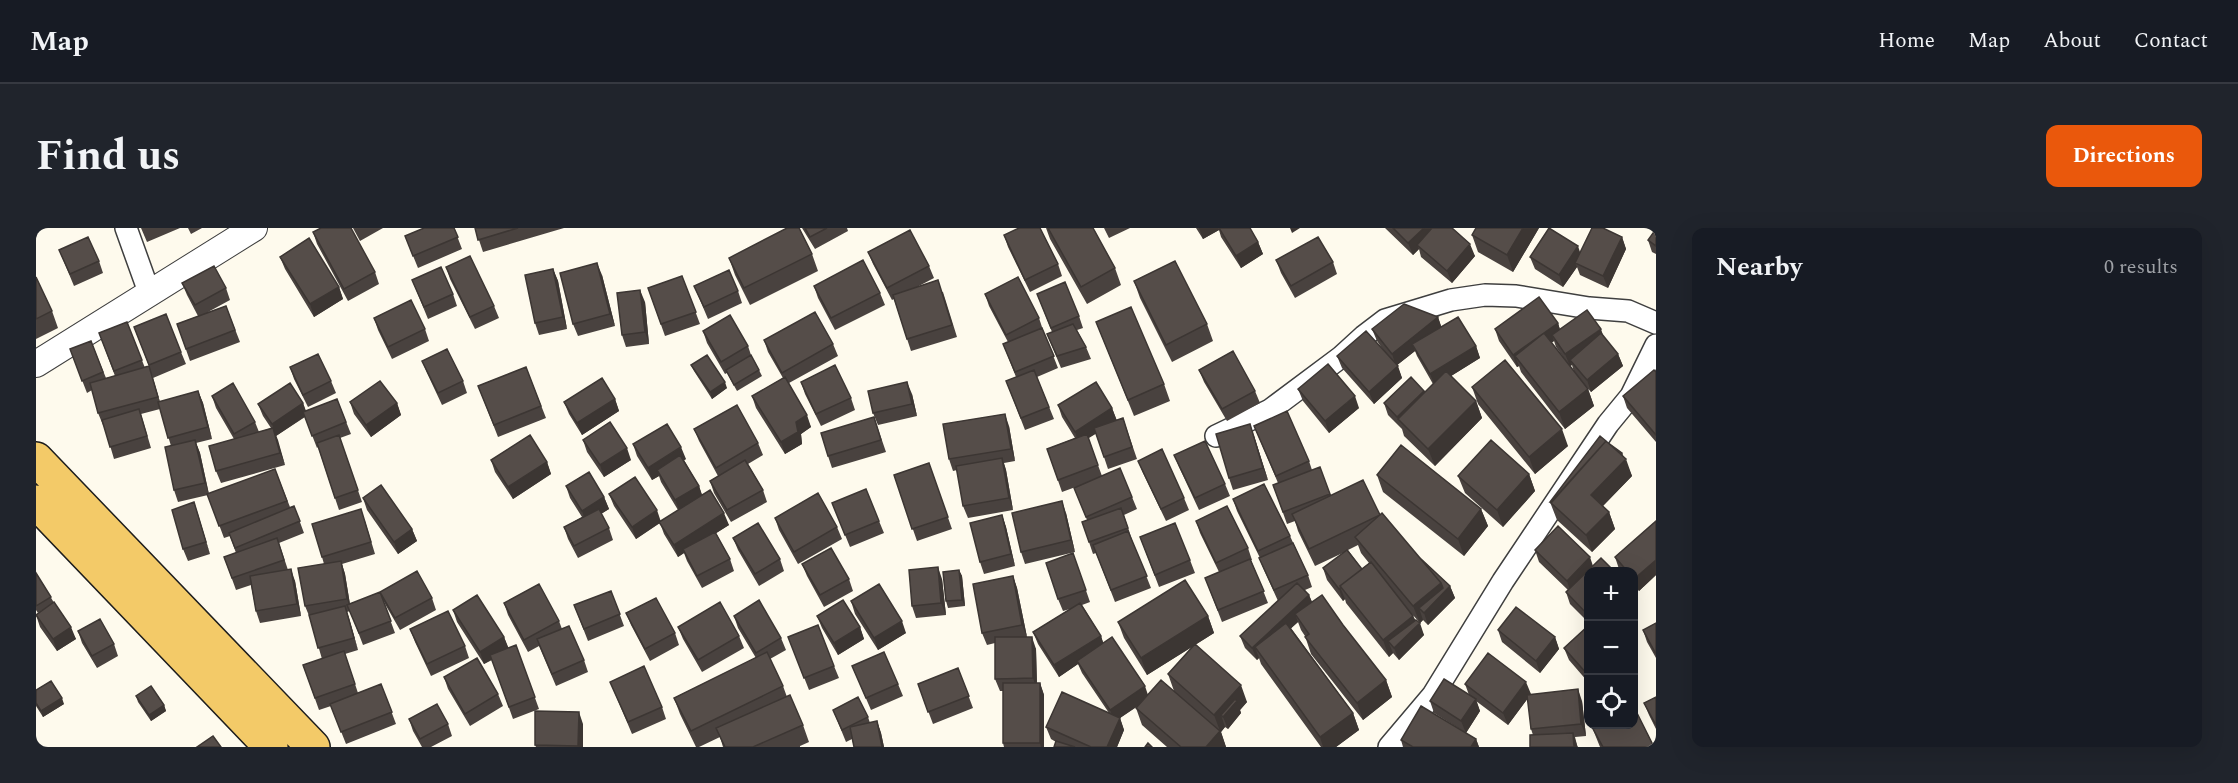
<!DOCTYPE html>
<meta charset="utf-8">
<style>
:root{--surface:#171b24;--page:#20242c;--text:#f1f3f6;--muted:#9ea1a6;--line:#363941;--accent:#ea580c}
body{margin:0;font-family:Spectral,serif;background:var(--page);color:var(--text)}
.controls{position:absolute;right:18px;bottom:18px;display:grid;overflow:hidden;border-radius:12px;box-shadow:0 6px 24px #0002}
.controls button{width:54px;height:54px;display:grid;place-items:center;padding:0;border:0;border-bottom:2px solid var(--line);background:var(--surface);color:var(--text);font:30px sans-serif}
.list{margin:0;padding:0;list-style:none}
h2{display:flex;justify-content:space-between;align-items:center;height:78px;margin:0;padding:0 24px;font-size:26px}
h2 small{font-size:20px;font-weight:400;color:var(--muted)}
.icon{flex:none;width:33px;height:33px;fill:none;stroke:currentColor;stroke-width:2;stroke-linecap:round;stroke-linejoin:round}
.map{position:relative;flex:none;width:1620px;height:519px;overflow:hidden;border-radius:12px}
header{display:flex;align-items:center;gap:36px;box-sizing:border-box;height:84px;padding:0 30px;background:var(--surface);border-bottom:2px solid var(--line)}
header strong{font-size:28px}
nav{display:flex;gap:33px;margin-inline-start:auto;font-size:21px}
.intro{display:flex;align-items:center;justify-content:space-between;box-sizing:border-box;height:144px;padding:0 36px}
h1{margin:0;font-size:42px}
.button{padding:15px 27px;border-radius:12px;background:var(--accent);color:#fff;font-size:21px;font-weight:700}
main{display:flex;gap:36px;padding:0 36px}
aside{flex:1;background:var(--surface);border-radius:12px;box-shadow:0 6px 24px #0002}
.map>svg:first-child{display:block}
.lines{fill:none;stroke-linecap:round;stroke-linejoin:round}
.minor-casing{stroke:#3f3f3f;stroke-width:24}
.tertiary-casing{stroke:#3f3f3f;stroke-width:28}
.primary-casing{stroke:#1d1d1d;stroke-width:36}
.minor{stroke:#fff;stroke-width:21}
.tertiary{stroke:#fff;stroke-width:26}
.primary{stroke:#f3ca68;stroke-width:33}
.wall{fill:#49423f;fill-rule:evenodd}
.shaded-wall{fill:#3c3633}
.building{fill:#554d49;stroke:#3c3633;stroke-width:1.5}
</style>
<header>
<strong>Map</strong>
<nav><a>Home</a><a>Map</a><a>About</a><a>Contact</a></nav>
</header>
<div class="intro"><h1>Find us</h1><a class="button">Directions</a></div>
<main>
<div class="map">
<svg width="1620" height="519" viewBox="0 0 1620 519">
<rect width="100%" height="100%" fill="#fefaed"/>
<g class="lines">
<defs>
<path id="minor" d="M90 0 113 64
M1180 208 1234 182 1305 129 1328 108 1349 92 1415 72 1449 67 1480 68 1553 80 1592 83 1620 95
M1353 519 1397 467 1467 353 1572 196 1595 168 1620 117"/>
<path id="tertiary" d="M0 136 218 0"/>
<path id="primary" d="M0 231 277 519
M0 274 235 519"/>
</defs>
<!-- minor casing -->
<use href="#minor" class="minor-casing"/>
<!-- tertiary casing -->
<use href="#tertiary" class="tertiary-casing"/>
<!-- primary casing -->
<use href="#primary" class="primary-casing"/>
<!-- minor -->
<use href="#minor" class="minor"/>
<!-- tertiary -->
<use href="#tertiary" class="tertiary"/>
<!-- primary -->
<use href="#primary" class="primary"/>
</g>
<!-- wall -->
<path class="wall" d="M105 0H144L111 14Z
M152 0H166L155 6Z
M317 0H347L324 13Z
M418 0 426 21 382 40 369 8Z
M439 0H528L447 24Z
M766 0H811L812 3 779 21Z
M1010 0H1057L1079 40 1085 57 1051 76 1014 11Z
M1068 0H1094L1073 10Z
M1160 0H1214L1222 14 1227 26 1205 40 1185 9 1183 2 1167 11Z
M1349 0H1416L1439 28 1416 55 1385 29 1383 21 1377 27Z
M1503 0 1477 44 1442 24 1436 7Z
M1620 1V26L1616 24 1612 12Z
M277 4 339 44 343 56 312 73 281 16Z
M968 7 1022 36 1026 48 994 64 972 19Z
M1586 9 1590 21 1572 60 1544 47 1541 39 1527 59 1499 41 1494 29 1544 24Z
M23 22 63 33 67 45 38 58Z
M832 24 893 38 898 50 881 59 907 64 921 109 875 123 858 71 856 72 837 36Z
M776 26 782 43 714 77 699 47 693 30Z
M244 29 303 59 307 71 278 89 249 41Z
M1240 32 1297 34 1301 46 1259 70 1245 45Z
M410 39 458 78 463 90 439 101 414 51Z
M517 41 522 53 531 101 503 107 499 95Z
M566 47 579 98 542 108 537 96Z
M646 48 664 96 629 108 612 60Z
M0 49 16 83 22 100 0 111Z
M376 52 417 66 421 78 392 91Z
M1098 53 1171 96 1177 113 1136 134 1104 70Z
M146 55 190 60 194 72 172 84 190 78 204 114 154 133 141 96 162 88 151 67Z
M658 58 702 63 706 75 672 91Z
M778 58 844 65 849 77 799 102 782 70Z
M949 66 1003 90 1007 102 1022 140 1001 149 1018 191 989 202 970 153 980 149 967 116 972 114 953 78Z
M1001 66 1043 88 1047 100 1041 102 1050 119 1055 131 1025 140 1011 106 1016 104Z
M609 74 613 116 590 119 586 107Z
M1402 89 1405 98 1440 118 1444 130 1415 148 1440 173 1446 190 1399 238 1368 208 1366 201 1352 187 1348 175 1388 163 1389 164 1397 156 1381 128 1379 123 1361 137 1366 150 1338 176 1306 140 1301 128 1350 126 1341 113 1336 101Z
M338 90 389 101 393 113 356 131 342 102Z
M91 94 109 140 113 138 98 99 145 124 150 136 117 150 114 142 124 174 162 163 167 175 176 211 160 215 164 225 173 266 239 241 254 279 258 278 268 305 243 315 252 342 259 353 265 388 224 395 220 383 215 357 200 362 188 329 200 325 194 308 188 310 172 267 142 274 138 262 135 218 124 181 105 186 115 220 78 231 68 197H67L62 185 56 162 51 165 34 121 55 113 70 150 79 148 63 105Z
M1060 94 1128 156 1134 173 1098 188Z
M1522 95 1524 102 1567 108 1582 126 1587 138 1555 164 1538 144 1536 137 1534 138 1552 161 1558 178 1529 201 1485 144 1483 138 1481 139 1463 113 1459 101ZM1518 113 1520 119 1532 136 1515 115Z
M667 103 712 118 715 127 723 142 726 148 701 163 691 145 689 146 671 115Z
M728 112 797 116 802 128 753 155 775 199 765 206 766 216 749 226 720 180 716 168 747 150 732 124Z
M386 133 427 153 431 165 406 177 391 145Z
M655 137 691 160 676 171 658 143Z
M254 139 295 153 300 165 272 179 258 151Z
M490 139 510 190 462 209 442 158Z
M1163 142 1219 163 1224 175 1191 193 1168 154Z
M1620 144V214L1591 180 1587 168Z
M765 154 815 170 819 182 785 198 769 166Z
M1436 159 1532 218 1499 246 1442 176Z
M1262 161 1323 180 1293 205 1267 173Z
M876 166 881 188 842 197 837 185Z
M176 168 219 194 223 204 235 200 227 188 222 176 267 175 270 183 301 171 315 206 304 210 326 274 303 282 282 219 281 220 269 189 240 208 249 237 185 255 180 243 198 211 180 180Z
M579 171 583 183 546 207 533 186 528 174Z
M314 174 361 175 365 187 335 209 318 186Z
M1022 177 1076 180 1081 193 1087 190 1101 231 1072 241 1060 205 1052 210 1066 248 1096 269 1101 281 1088 287 1096 312 1115 360 1079 374 1060 325 1057 326 1053 314 1051 292 1038 260 1045 257 1026 264 1011 221 1039 210 1026 189Z
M838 189 850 224 796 240 792 228Z
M973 198 979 233 968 235 970 242 977 282 932 290 927 278 921 242 917 243 913 231Z
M1218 198 1273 233 1276 242 1295 267 1344 287 1384 330 1414 358 1419 370 1392 397 1387 392 1384 395 1376 386 1388 407 1363 432 1357 425 1353 429 1310 375 1309 371 1307 373 1291 352 1287 340 1311 323 1279 338 1262 303 1259 293 1251 296 1237 257 1242 255ZM1322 317 1325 325 1333 335 1326 341 1312 322Z
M658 201 722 215 727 227 712 236 727 262 731 274 695 294 678 265 674 253 682 248 663 213Z
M1218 208 1232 252 1197 262 1193 250Z
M547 212 595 232 568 249 551 224Z
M597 216 650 231 648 232 663 258 666 267 693 297 680 305 694 331 698 343 666 360 651 333 648 325 642 329 628 306 624 295 600 311 578 278 573 266 625 293 642 282 625 254 623 248 616 252 601 228Z
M1586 225 1596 248 1567 278 1573 284 1579 301 1556 324 1521 292 1514 274Z
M1138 227 1189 256 1194 268 1163 282 1143 239Z
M455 232 511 234 515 246 477 271 459 244Z
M1102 233 1148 270 1153 282 1130 293 1107 245Z
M893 235 916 301 881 313 858 247Z
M1493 246 1499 263 1467 299 1429 265 1422 248Z
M1341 247 1445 281 1452 298 1428 328 1347 264Z
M530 258 568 269 573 281 565 286 573 300 577 312 542 330 532 311 528 299 546 289 534 270Z
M327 270 376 301 381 313 362 326 331 282Z
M1197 271 1254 308 1272 347 1276 359 1269 362 1273 367 1276 374 1307 397 1350 452 1356 469 1327 492 1275 426 1269 408 1265 402 1262 394 1255 400 1317 485 1323 502 1300 519H1285L1225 436 1223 430 1221 432 1209 420 1204 408 1242 373 1228 342 1223 330H1224L1201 283Z
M158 274 174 326 152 333 147 321Z
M796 275 843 293 848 305 814 319Z
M1030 285 1039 324 989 336 985 324Z
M966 287 970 299 979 338 948 346 944 334Z
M739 290 801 299 806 311 762 336 743 302Z
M329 293 339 326 306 336 309 346 314 376 344 364 359 405 327 417 314 383 311 384 322 422 309 426 322 465 345 456 360 496 310 516 295 478 283 482 267 437 286 431 274 390 269 378 288 336 286 329Z
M1160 293 1212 320 1216 332H1215L1232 375 1186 394 1169 350 1183 344 1164 305Z
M1620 293V347L1603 363 1598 357V344H1585L1583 341 1579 329Z
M1104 309 1154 332 1159 345 1123 359Z
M697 310 744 331 748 343 723 358 702 322Z
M1499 322 1552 344V394L1534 376 1530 364 1532 362 1503 334Z
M1037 325 1054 374 1046 377 1065 408 1067 415 1112 467 1138 463 1132 446 1156 419 1111 447 1088 410 1082 394 1172 388 1178 405 1159 417 1211 474 1204 482 1205 485 1192 501 1189 499 1185 504 1190 519H1131L1106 497 1100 480 1102 478 1084 490 1088 502 1081 519H1018L1020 514 1015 511 1010 499 1073 485 1046 445 1042 436 1023 449 1002 416 997 404 1034 381 1027 383 1022 371Z
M766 336 813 351 817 363 788 379 771 348Z
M923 342 926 348 929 378 912 380 910 373Z
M0 345 40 411 21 423 4 399 0 387 10 380 2 385 0 382Z
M977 348 981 360 991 409 1000 421 1001 455H1004L1008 467V519H968L967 515V463H964L959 451V415L951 417 946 405Z
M906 351 910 387 880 390 876 378Z
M575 363 588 398 552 413 538 377Z
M344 364 396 370 400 382 364 402 349 376Z
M815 373 870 405 842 422 819 386Z
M468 375 523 393 526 401 548 432 552 444 520 458 503 418 492 424 472 387Z
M417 382 468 409 472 420 480 417 503 481 477 491 456 432 448 436 421 394Z
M590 385 639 405 643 417 614 433 595 397Z
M698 388 745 410 750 422 734 431 747 458 751 469 767 497 773 514 764 518V519H687L684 509 663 519H660L644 486 638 470 720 430 702 400Z
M781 388 824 399 828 411 802 427 786 400Z
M1620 395V430L1611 414 1607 402Z
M1552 398V454L1533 432 1528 420Z
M642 399 703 408 708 420 666 444 647 411Z
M374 401 429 418 433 430 395 448 379 414Z
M1462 402 1519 409 1523 421 1504 445 1466 414Z
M42 403 78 416 82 428 61 440 46 415Z
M757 421 798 438 803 450 773 462Z
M816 438 862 456 867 468 835 482Z
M922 440 937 480 897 496 882 456Z
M408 449 462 466 467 478 434 498 412 461Z
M574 454 626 479 630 491 596 506Z
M1429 456 1495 466 1546 473 1550 508 1539 509 1541 517 1497 507 1495 501 1492 470 1472 497 1440 473 1444 483 1430 505 1398 485 1394 473 1433 467Z
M0 462 28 476 7 489 0 478Z
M100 468 128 477 130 483 115 493 102 474Z
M1620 469V501L1613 487 1608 475Z
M797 482 832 489 834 495 841 493 845 505 848 519H818L816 511 810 514Z
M373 491 412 496 416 508 395 519H386L377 503Z
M547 496V519H500L499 517Z
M1556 499 1618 519H1564Z
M1440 511 1443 519H1367L1365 512Z"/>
<!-- shaded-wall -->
<path class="shaded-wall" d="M1163 0H1182L1183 2 1167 11Z
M1254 0H1264L1256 5Z
M1388 0H1404L1381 17 1383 21 1377 27 1372 15Z
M1487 0H1503L1477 44 1471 27Z
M1586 9 1590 21 1572 60 1567 48Z
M1222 14 1227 26 1205 40 1200 28Z
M1434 16 1439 28 1416 55 1411 43Z
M1542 18 1546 30 1539 35 1541 39 1527 59 1523 47Z
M561 35 566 47 579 98 574 86Z
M517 41 522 53 531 101 527 89Z
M303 59 307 71 278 89 274 76Z
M604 62 609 74 613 116 609 104Z
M1402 89 1406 101 1376 116 1379 123 1360 138 1356 126Z
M1522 95 1526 108 1516 107 1518 113 1485 136 1479 128 1483 138 1481 139 1477 127Z
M1565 101 1569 113 1534 132 1536 137 1534 138 1529 126Z
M1440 118 1444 130 1399 158 1394 146Z
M1582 126 1587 138 1555 164 1551 152Z
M113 138 117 150 126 181 122 169Z
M1362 138 1366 150 1338 176 1333 164Z
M689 154 691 160 676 171 674 164Z
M871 154 876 166 881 188 876 176Z
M1552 161 1558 178 1529 201 1523 184Z
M162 163 167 175 176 211 172 199Z
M1388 163 1393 175 1362 191 1361 189Z
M1319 168 1323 180 1293 205 1289 193Z
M579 171 583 183 546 207 541 195Z
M1440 173 1446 190 1399 238 1392 221Z
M267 175 271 187 240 208 236 196Z
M361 175 365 187 335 209 330 197Z
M1076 180 1081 193 1043 216 1039 204Z
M969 186 973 198 979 233 975 221Z
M771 187 775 199 765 206 766 216 749 226 745 214 760 194Z
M1214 196 1218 208 1232 252 1227 240Z
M237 200 242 212 249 237 244 225Z
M1526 201 1532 218 1499 246 1493 229Z
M159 212 164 225 173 267 169 255Z
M645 219 650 231 624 247 621 242 623 248 616 252 612 240Z
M591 220 595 232 568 249 564 237Z
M1586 225 1589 233 1590 231 1596 248 1561 284 1555 267Z
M966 230 970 242 977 282 973 270Z
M511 234 515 246 477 271 472 259Z
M1493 246 1499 263 1467 299 1461 282Z
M663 258 667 270 644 284 639 272Z
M568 269 573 281 550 295 546 283Z
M1026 273 1030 285 1039 324 1035 312Z
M158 274 162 286 174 326 170 314Z
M1445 281 1452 298 1428 328 1422 311Z
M621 282 625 294 600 311 596 299Z
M1573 284 1579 301 1556 324 1550 307Z
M688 285 693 297 649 325 647 321 648 325 642 329 638 317Z
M966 287 970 299 979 338 975 326Z
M376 301 381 313 362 326 358 314Z
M1554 329 1558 341 1535 365 1531 353Z
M1620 332V347L1603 363 1598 351Z
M305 333 309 346 315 383 311 371Z
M902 339 906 351 910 387 905 375Z
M255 341 259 353 265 388 261 376Z
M923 342 926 348 929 378 926 372Z
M977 348 981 360 991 409 986 397Z
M1405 355 1414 358 1419 370 1392 397 1388 385 1383 380 1387 392 1384 395 1377 378Z
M1304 359 1309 371 1307 373 1303 361Z
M1273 367 1278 379 1259 386 1262 394 1225 428 1219 419 1223 430 1221 432 1216 420Z
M309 378 313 390 322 422 318 410Z
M1172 388 1178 405 1111 447 1105 430Z
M1377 388 1381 398 1384 395 1388 407 1363 432 1358 420 1352 413 1357 425 1353 429 1347 412Z
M866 393 870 405 842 422 838 410Z
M35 399 40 411 21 423 17 411Z
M824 399 828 411 802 427 798 415Z
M1065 408 1069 420 1041 433 1042 436 1023 449 1018 437Z
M468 409 473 421 448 436 444 424Z
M996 409 1000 421 1001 462 997 450Z
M1519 409 1523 421 1504 445 1500 433Z
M1350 452 1356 469 1327 492 1321 475Z
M1490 454 1495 466 1472 497 1467 485Z
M1004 455 1008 467V519H1005L1004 515Z
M1205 457 1211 474 1204 482 1205 485 1192 501 1187 489 1185 487 1189 499 1185 504 1190 519H1170L1184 503 1178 487Z
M1109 458 1113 470 1084 490 1088 502 1081 519H1071L1079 494 1074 482Z
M1542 461 1546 473 1550 508 1545 496Z
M26 470 28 476 7 489 5 483Z
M1440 471 1444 483 1430 505 1425 493Z
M128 477 130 483 115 493 113 487Z
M543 484 547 496V519H543L542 518Z
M1317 485 1323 502 1300 519H1287L1284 509Z
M841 493 845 505 848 519H846Z
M1537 505 1541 517 1542 519H1538Z
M1440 511 1443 519H1435Z"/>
<!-- building -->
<path class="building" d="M285 0H315L339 44 308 61 277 4Z
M388 0H418L422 9 377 28 369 8Z
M439 0H482L442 12Z
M751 0H763L776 26 708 60 693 30Z
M769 0H791L774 9Z
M983 0H1004L1022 36 989 52 968 7Z
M1012 0H1057L1079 40 1045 59Z
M1183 0H1214L1222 14 1200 28Z
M1357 0H1388L1372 15Z
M1396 0H1416L1434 16 1411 43 1381 17Z
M1440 0H1487L1471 27 1436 7Z
M1513 0 1542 18 1523 47 1494 29Z
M1556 0H1567L1586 9 1567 48 1539 35Z
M1620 1V18L1612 12Z
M874 2 893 38 851 60 832 24Z
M52 9 63 33 34 46 23 22Z
M1282 9 1297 34 1255 58 1240 32Z
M273 10 303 59 274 76 244 29Z
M434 28 458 78 434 89 410 39Z
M827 32 844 65 795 90 778 58Z
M1139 33 1171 96 1130 117 1098 53Z
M561 35 574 86 537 96 524 45Z
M178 38 190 60 159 77 146 55Z
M405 39 417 66 388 79 376 52Z
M517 41 527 89 499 95 489 47Z
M693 42 702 63 668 79 658 58Z
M646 48 660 84 625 96 612 60Z
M0 49 16 83 0 91Z
M982 49 1003 90 970 107 949 66Z
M902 52 916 97 871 111 857 67Z
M1029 54 1043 88 1015 100 1001 66Z
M604 62 609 104 586 107 581 65Z
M1503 69 1522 95 1477 127 1459 101Z
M375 72 389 101 352 119 338 90Z
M1368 76 1402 89 1356 126 1336 101Z
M190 78 199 102 150 121 141 96Z
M1095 79 1128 156 1092 172 1060 94Z
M1551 82 1565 101 1529 126 1516 107Z
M779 84 797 116 746 145 728 112Z
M130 86 145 124 113 137 98 99Z
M694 87 712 118 685 134 667 103Z
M1422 89 1440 118 1394 146 1376 116Z
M91 94 106 132 78 143 63 105Z
M1037 96 1050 119 1021 128 1011 106Z
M1006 100 1018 128 979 144 967 116Z
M1330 103 1362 138 1333 164 1301 128Z
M1508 105 1552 161 1523 184 1479 128Z
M1565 105 1582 126 1551 152 1534 132Z
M55 113 67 144 46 153 34 121Z
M411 121 427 153 402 165 386 133Z
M1197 123 1219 163 1186 181 1163 142Z
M282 126 295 153 267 167 254 139Z
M671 127 689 154 674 164 655 137Z
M715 127 723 142 698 157 690 142Z
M1469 132 1526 201 1493 229 1436 159Z
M1292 136 1319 168 1289 193 1262 161Z
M799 137 815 170 780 186 765 154Z
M113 138 122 169 62 185 54 155Z
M490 139 505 178 458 197 442 158Z
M998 142 1013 179 985 190 970 153Z
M1618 142 1620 144V207L1587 168Z
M1410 143 1440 173 1392 221 1362 191Z
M749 149 771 187 760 194 762 204 745 214 716 168Z
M1375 149 1388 163 1361 189 1348 175Z
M566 150 579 171 541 195 528 174Z
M344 153 361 175 330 197 314 174Z
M871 154 876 176 837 185 832 163Z
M1060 154 1076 180 1039 204 1022 177Z
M197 155 219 194 198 206 176 168Z
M254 155 267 175 236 196 222 176Z
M162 163 172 199 132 210 122 174Z
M301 171 310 194 276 208 267 184Z
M701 177 722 215 680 240 658 201Z
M103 181 111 208 74 219 66 192Z
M1251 183 1273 233 1240 248 1218 198Z
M969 186 975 221 913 231 907 196Z
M838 189 845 212 792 228 785 205Z
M1087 190 1096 219 1068 229 1058 200Z
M574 194 591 220 564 237 547 212Z
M631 196 645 219 612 240 597 216Z
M1214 196 1227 240 1193 250 1180 206Z
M237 200 244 225 180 243 173 218Z
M1051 206 1062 237 1022 252 1011 221Z
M303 207 322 262 299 270 281 215Z
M494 207 511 234 472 259 455 232Z
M1564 208 1570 213 1515 274H1514Z
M159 212 169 255 138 262 129 219Z
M1455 212 1493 246 1461 282 1422 248Z
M1169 213 1189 256 1159 270 1138 227Z
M1570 213 1590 231 1555 267 1573 284 1550 307 1515 275Z
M1571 214 1586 225 1585 226Z
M1365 217 1445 281 1422 311 1341 247Z
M1126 221 1148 270 1125 281 1102 233Z
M644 227 663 258 639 272 621 242Z
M966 230 973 270 927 278 920 238Z
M709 232 727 262 691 282 674 253Z
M893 235 912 289 876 301 858 247Z
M1284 239 1294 266 1247 284 1237 257Z
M1084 240 1096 269 1050 289 1038 260Z
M239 241 251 273 183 298 171 266Z
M553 244 568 269 546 283 530 258Z
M599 249 621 282 596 299 573 266Z
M1327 252 1344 287 1273 321 1256 286Z
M1228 256 1254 308 1222 323 1197 271Z
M345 257 376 301 358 314 327 270Z
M830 261 843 293 809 307 796 275Z
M674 262 688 285 638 317 623 294Z
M782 265 801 299 758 324 739 290Z
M1026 273 1035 312 985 324 976 285Z
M158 274 170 314 147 321 136 282Z
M258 278 264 293 199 320 193 305Z
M1191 278 1212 320 1180 335 1160 293Z
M1085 280 1092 300 1053 314 1046 294Z
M325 281 335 314 286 329 276 296Z
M563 281 573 300 538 318 528 299Z
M1346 285 1405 355 1377 378 1319 309Z
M966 287 975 326 944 334 934 295Z
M1620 293V332L1598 351V344H1592L1579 329Z
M722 295 744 331 719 346 697 310Z
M1139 295 1154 332 1119 347 1104 309Z
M1522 298 1554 329 1531 353 1499 322Z
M1092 303 1111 348 1075 362 1057 317Z
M679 304 694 331 661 348 647 321Z
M241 310 248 332 196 350 188 329Z
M1257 315 1272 347 1238 362 1223 330Z
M795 320 813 351 784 367 766 336Z
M1311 322 1326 341 1304 358 1305 359 1303 361 1287 340Z
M1037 325 1050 362 1022 371 1010 335Z
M1384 330 1414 358 1388 385 1383 380 1407 360 1405 355Z
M1565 330 1579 344H1552V387L1530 364Z
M1214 331 1228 363 1182 382 1169 350Z
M305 333 311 371 269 378 262 340Z
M1335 334 1377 388 1347 412 1304 358Z
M902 339 905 375 876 378 873 342Z
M255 341 261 376 220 383 214 348Z
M923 342 926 372 910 373 907 344Z
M381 343 396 370 359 390 344 364Z
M0 345 15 369 0 378Z
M977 348 986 397 946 405 937 356Z
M1149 352 1172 388 1105 430 1082 394Z
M1261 355 1273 367 1216 420 1204 408Z
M503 356 523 393 488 412 468 375Z
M843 356 866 393 838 410 815 373Z
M575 363 584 386 548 401 538 377Z
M344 364 355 393 323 405 311 377Z
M441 367 468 409 444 424 417 382Z
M1286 367 1307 397 1350 452 1321 475 1269 409 1273 406 1259 386Z
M620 370 639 405 609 421 590 385Z
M723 372 745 410 720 425 698 388Z
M807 372 824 399 798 415 781 388Z
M18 374 35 399 17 411 0 387Z
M684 374 703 408 662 432 642 399Z
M1044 375 1065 408 1018 437 997 404Z
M309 378 318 410 282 420 273 387Z
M1480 379 1519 409 1500 433 1462 402Z
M412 383 429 418 391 436 374 401Z
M64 391 78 416 56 428 42 403Z
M1380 392 1384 395 1358 420 1352 413Z
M1250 395 1317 485 1284 509 1219 419Z
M1620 395V426L1607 402Z
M782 397 798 438 768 450 752 409Z
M533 398 548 432 516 446 501 411Z
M1552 398V447L1528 420Z
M959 409H996L997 450 959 451Z
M1076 409 1109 458 1074 482 1041 433Z
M1159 416 1205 457 1178 487 1132 446Z
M480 417 499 469 473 479 454 427Z
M308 423 319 456 279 470 267 437Z
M731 424 747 458 655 503 638 470Z
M848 424 862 456 830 470 816 438Z
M1452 425 1490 454 1467 485 1429 456Z
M441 430 462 466 429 486 408 449Z
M608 438 626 479 592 494 574 454Z
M922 440 933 468 892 484 882 456Z
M1408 451 1440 471 1425 493 1394 473Z
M1125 452 1184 503 1170 519H1145L1100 480Z
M15 453 26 470 5 483 0 475V462Z
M967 455H1004V515H967Z
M345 456 356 484 305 504 294 476Z
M115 458 128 477 113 487 100 468Z
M1542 461 1545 496 1495 501 1491 467Z
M1026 464 1084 490 1071 519H1055L1010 499Z
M754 467 767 497 717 519H689L680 500Z
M822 469 832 489 806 502 797 482Z
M1620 469V497L1608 475Z
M1199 471 1201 473 1187 489 1185 487Z
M401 476 412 496 384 511 373 491Z
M1385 478 1440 511 1435 519H1377L1365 512Z
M1598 479 1618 519H1567L1556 499 1560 496H1598Z
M499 483 543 484 542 518 499 517Z
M841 493 846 519H818L814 499Z
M1537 505 1538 519H1494V507Z
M177 508 185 519H161Z
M1020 513 1039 519H1018Z
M1112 515 1116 519H1109Z"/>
</svg>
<div class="controls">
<button>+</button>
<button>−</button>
<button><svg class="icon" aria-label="locate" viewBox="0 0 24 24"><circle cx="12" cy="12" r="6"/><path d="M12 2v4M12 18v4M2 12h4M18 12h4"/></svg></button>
</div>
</div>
<aside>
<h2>Nearby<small>0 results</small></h2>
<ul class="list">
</ul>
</aside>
</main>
